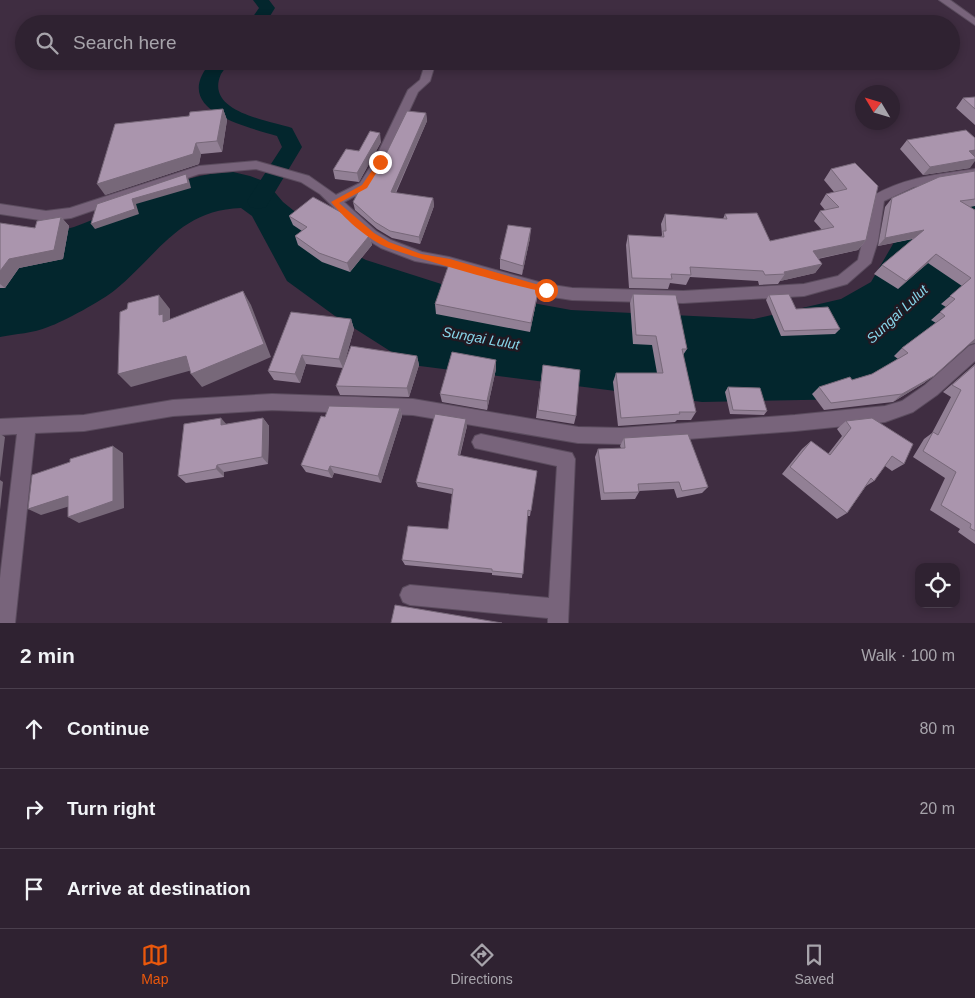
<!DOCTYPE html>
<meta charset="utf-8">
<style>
:root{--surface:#2f2231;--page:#3b2f3d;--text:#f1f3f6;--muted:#a7a4ab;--line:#4a3f4d;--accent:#ea580c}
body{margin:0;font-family:Arial,sans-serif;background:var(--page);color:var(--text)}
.controls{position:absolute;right:15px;bottom:15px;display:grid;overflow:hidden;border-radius:10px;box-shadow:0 2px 8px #0003}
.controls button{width:45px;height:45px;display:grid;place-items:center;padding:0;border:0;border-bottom:1px solid var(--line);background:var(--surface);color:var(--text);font:25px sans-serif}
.compass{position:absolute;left:855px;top:85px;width:45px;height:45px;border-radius:50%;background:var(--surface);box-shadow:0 2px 8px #0003;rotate:308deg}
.stop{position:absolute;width:15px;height:15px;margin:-11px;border:4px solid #ea580c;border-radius:50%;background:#fff}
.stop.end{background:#ea580c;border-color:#fff;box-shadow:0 1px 5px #0008}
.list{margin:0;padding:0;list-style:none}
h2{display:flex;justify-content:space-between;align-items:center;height:65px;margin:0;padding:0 20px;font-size:21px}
h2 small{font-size:16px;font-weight:400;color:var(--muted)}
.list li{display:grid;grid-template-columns:32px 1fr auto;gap:15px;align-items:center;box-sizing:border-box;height:80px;padding:0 20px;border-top:1px solid var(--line)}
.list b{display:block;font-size:19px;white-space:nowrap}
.list em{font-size:16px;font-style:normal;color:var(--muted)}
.icon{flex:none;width:28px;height:28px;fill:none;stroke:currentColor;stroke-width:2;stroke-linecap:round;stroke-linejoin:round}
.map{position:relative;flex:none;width:975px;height:623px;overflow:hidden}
.search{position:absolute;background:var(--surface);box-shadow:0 2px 8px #0003;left:15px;right:15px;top:15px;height:55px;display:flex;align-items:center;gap:12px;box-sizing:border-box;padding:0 18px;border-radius:28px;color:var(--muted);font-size:19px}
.sheet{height:305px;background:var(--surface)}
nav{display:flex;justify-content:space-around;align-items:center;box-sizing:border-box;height:70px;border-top:1px solid var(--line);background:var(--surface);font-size:14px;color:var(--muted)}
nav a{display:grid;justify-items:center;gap:2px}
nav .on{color:var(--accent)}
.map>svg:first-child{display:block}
.water{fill:#03262d}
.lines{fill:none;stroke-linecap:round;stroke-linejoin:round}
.canal{fill:#03262d;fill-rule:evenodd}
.minor-casing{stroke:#5b4c5e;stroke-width:2}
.minor{fill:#78647b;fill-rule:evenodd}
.wall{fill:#928095}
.shaded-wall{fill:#776879}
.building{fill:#aa95ad;stroke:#776879}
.route{fill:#ea580c}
.labels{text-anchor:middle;stroke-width:5;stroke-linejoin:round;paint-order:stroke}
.water-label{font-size:14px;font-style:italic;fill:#87d5e9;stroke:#211922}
</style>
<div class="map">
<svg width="975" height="623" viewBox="0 0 975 623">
<rect width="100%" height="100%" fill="#3f2d41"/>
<!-- water -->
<path class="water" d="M233 172 250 176 266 182 283 202 335 244 350 252 366 260 457 289 571 310 754 319 841 299 871 282 911 213 975 190V311L854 399 702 402 412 365 335 316 287 281 252 216 241 208C179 210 158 255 115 290 103 300 63 322 48 327 34 333 15 334 0 337V237L9 238C30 234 54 233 74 227 128 208 174 173 233 172Z"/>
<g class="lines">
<!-- canal -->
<path class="canal" d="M253 0H269L275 8 265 24H248L259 8Z
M212 61H231C228 66 224 69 221 74 204 112 268 120 292 128L302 147 266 207 258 209 250 207 247 201 282 147 277 136C245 126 168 110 212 61Z"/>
<defs>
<path id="minor" d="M939 0H950L975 18V25Z
M426 61H436L430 81 418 92 384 165 368 189 344 202 376 231 391 240 422 252 449 257 546 284 572 288 683 291 804 284 838 276 858 260 873 196C904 177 940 174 975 169V177L914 187 884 201 878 241 871 263 847 284 804 296 683 303 572 300 546 296 449 267 415 261 381 248 366 239 320 194 301 182 256 169 199 174 71 218 46 221 0 214V204L46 211 70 208 199 166 256 161 309 176 336 195 360 183 374 161 408 90 420 80Z
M975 344V361L937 395 913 412 885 422 795 431 621 444 578 443 413 415 272 410 173 416 84 431 35 433 15 623H0V578L17 434 0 435V419L84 415 173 400 272 394 413 399 578 427 621 428 795 415 885 406 902 401 925 385 969 346Z
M481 434 572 453 575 459 568 623H548V618L410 605 403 602 400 595 403 588 410 585 549 598 557 466 475 448 472 442 475 436Z"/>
</defs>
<!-- minor casing -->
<use href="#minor" class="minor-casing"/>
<!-- minor -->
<use href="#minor" class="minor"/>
</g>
<!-- wall -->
<path class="wall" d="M975 97V125L956 108 963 98Z
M223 109 227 120 222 152 201 154 199 164 105 195 189 116Z
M426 113 427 121 396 193 433 198 434 206 420 244 392 238 377 229 355 210 353 202 368 182Z
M907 140 970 168 923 175 900 149Z
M381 142 359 182 335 179 333 170 359 151Z
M855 163 866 240 858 250 818 259 822 264 815 273 780 281 778 284 759 285 758 281 690 277 686 285 670 283 668 289 629 288 626 245 628 235 661 237 662 235 661 224 665 214 723 219 725 214 770 241 822 230 814 221 820 211 825 210 820 204 826 194 834 192 824 180 831 169Z
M975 171V206L970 207 975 210 969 344 924 383 893 402 824 410 812 394 819 387 852 380 872 374 898 359 894 356 902 348 936 323 931 320 946 307 941 304 962 286 928 263 898 289 874 274 882 265 913 239 878 246 885 207 892 198Z
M289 216 369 236 372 245 350 272 322 262 298 245 295 236 302 231 293 225Z
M61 217 69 226 63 259 19 268 5 288H0V223L35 228Z
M530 238 522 275 500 269V259Z
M520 285 537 298 530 332 436 314 435 304Z
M633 294 687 349 683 355 696 412 691 420H677L675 422 618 426 613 382 616 373H657L652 345 633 344 630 303Z
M769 295 796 309 840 329 835 334 781 336 766 300Z
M351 319 354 329 343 368 306 364 300 383 274 380 268 371Z
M417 356 419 365 409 397 340 395 336 386Z
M496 360V369L487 410 442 402 440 394Z
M975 364V544L958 532 960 529 930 510 945 478 913 457 924 439 932 433 951 397 943 392Z
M543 365 576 416 574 424 536 418Z
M728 387 767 411 764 415 730 414 725 392Z
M400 408 402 416 381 483 334 473 332 478 306 472 301 465 325 417Z
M263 418 269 426 268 464 224 472V477L186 483 178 476 227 424Z
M846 421 904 464 892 471 885 466 874 481 866 486 847 513 837 519 782 474 802 449 811 441 828 454 842 436 837 429Z
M467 426 460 456 537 471 530 516H527L522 578 492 575V573L405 565 402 560 448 529 452 494 418 487 416 482Z
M624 438 708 487 702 493 677 498 674 489 639 491V492L635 499 601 500 595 457 598 449 621 448 620 446Z"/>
<!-- shaded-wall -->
<path class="shaded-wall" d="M223 109 227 120 222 152 217 141Z
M426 113 427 121 392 200 391 192Z
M380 133 381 142 359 182 357 173Z
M196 143 201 154 199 164 105 195 97 184Z
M975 150V158L969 151Z
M975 159V161L970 168 923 175 930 167Z
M186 174 189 180 191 188 136 204 139 214 95 229 91 224 132 199Z
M433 198 434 206 420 244 419 237Z
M61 217 69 226 63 259 19 268 5 288 0 284V271L9 259Z
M531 228 530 238 522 275 523 266Z
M924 230 916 238 878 246 885 238Z
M369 236 372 245 350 272 347 263Z
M866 240 858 250 806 261 813 251Z
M936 254 928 263 898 289 906 281Z
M822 264 815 273 780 281 785 274 784 272Z
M539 288 537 298 530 332 531 323Z
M243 291 251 305 271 357 202 387 191 374Z
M159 295 170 309V323L163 322 159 315Z
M351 319 354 329 343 368 339 359Z
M975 339V343L968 345Z
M302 355 306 364 300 383 295 374Z
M186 356 196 369 131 387 118 374Z
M417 356 419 365 409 397 407 388Z
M496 360V369L487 410V401Z
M934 376 924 383 893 402 902 394Z
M400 408 402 416 381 483 378 476Z
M221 418 228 426 221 425Z
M263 418 269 426 268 464 262 457Z
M466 419 467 426 458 462V455Z
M0 434 5 437 0 478Z
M113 446 123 453 124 508 79 523 68 517Z
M217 465 224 472V477L216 469Z
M330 466 334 473 332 478 328 471Z
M0 480 3 482 0 510Z
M68 496 80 503 41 515 28 509Z"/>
<!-- building -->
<path class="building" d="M975 97V109L963 98Z
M223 109 217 141 196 143 193 154 97 184 115 124 189 116 190 112Z
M407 111 426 113 391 192 433 198 419 237 390 231 375 222 353 202 362 185 368 182 384 158Z
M966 130 975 138V150L969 151 975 157V159L930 167 907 140Z
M370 131 380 133 357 173 333 170 346 149 359 151Z
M855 163 878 186 866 240 813 251 822 264 784 272 785 274 765 275 763 271 690 267 691 275 671 274 672 279 632 278 628 235 664 237 663 231H666L665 214 727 219 725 214 757 213 770 241 834 227 820 211 839 207 826 194 847 189 831 169Z
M975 171V199L960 201 975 210V339L934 376 902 394 831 403 819 387 850 377 852 380 872 374 908 353 902 348 945 316 940 312 955 299 950 296 971 278 936 254 906 281 882 265 924 230 885 238 892 198 939 177Z
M186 174 188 183 132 199 135 209 91 224 97 204Z
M313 197 346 215 369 236 347 263 319 253 295 236 307 227 289 216Z
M61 217 54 250 9 259 0 271V223L35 228 37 221Z
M508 225 531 228 523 266 500 259Z
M449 264 482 269 520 280 519 285 539 288 531 323 435 304Z
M243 291 264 344 191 374 186 356 118 374 120 312 127 309 128 303 159 295V315L163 314V322Z
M633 294 676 295 687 349H682L696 412H679L680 414 621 418 616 373H663L656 336 636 335Z
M789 294 796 309 828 307 840 329 784 331 769 295Z
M291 312 351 319 339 359 302 355 295 374 268 371Z
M351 346 417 356 407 388 336 386Z
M452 352 496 360 487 401 440 394Z
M543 365 580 370 576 416 538 410Z
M975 365V531L970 528 971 524 941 505 956 472 923 451 933 432 938 435 961 390 952 385Z
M728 387 760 388 767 411 733 410Z
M329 406 400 408 378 476 330 466 328 471 301 465 321 416 325 417Z
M435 414 466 419 458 455 537 471 531 511 528 510 523 574 492 571V569L402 560 408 526 448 529 453 489 416 482Z
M221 418V425L263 418 262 457 217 465 216 469 178 476 184 424Z
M872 418 913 444 904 464 892 456 874 481 871 478 847 513 790 467 811 441 830 455 851 428 846 421Z
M688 434 708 487 682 491 679 482 638 484 639 492 604 493 598 449 625 448 624 438Z
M113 446V501L68 517V496L28 509 32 475 70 462V459Z
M395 605 502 623H391Z"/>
<!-- route -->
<path class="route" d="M380 159 383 162 367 188 339 203 374 233 389 242 421 254 450 259 546 287 550 290 549 292C540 294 397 253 384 246 365 237 344 218 331 202L362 185Z"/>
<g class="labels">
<!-- water labels -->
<g class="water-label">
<text transform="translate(897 314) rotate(-43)" y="5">Sungai Lulut</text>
<text transform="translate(481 338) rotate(10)" y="5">Sungai Lulut</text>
</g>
</g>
</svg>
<div class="controls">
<button><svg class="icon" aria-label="locate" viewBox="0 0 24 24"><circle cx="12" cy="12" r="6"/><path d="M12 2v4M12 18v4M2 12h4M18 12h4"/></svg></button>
</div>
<svg class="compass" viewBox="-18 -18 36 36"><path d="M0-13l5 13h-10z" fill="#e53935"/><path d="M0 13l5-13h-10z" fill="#a7a4ab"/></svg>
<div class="stop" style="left:546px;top:290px"></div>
<div class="stop end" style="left:380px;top:162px"></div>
<div class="search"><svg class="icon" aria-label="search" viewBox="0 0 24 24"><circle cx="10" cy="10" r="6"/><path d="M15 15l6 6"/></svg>Search here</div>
</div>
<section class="sheet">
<h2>2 min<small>Walk · 100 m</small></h2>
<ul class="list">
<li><svg class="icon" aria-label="ahead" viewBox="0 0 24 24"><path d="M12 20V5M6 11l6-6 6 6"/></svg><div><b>Continue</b></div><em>80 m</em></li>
<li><svg class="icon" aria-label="right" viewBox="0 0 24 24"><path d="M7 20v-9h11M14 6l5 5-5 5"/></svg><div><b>Turn right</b></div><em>20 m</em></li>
<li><svg class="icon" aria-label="arrive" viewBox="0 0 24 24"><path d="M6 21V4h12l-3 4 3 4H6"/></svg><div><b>Arrive at destination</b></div></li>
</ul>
</section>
<nav>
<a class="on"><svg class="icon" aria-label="map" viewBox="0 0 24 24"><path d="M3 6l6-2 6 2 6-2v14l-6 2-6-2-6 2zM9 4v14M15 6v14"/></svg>Map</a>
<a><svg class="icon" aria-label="directions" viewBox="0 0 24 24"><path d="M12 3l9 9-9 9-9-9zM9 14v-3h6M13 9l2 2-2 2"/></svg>Directions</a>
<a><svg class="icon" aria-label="saved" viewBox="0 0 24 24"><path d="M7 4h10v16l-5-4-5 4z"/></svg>Saved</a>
</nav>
